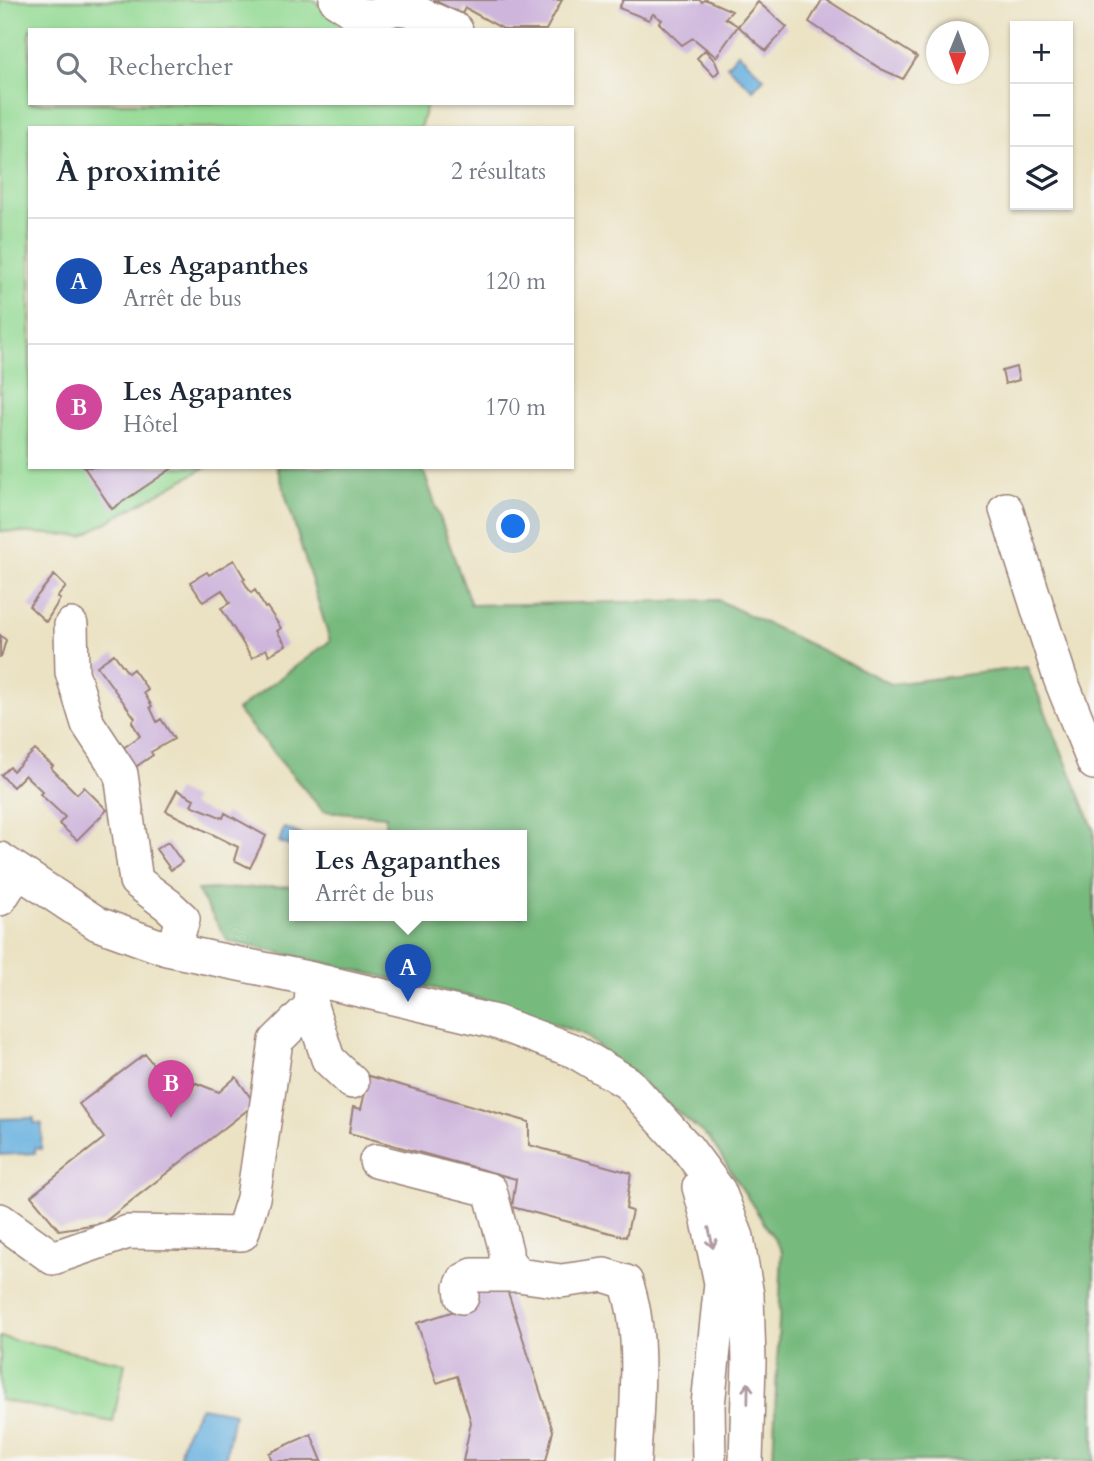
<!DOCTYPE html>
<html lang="fr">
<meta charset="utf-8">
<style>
:root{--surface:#fff;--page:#f2f2f3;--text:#1f2937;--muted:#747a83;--line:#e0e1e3;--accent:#1f6fb2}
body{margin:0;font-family:Cardo,serif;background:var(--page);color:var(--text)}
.controls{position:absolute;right:21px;top:21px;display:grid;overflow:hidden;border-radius:0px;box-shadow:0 2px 5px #0004}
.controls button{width:63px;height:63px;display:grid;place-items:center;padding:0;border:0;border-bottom:2px solid var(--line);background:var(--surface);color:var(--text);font:35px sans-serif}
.compass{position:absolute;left:926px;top:21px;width:63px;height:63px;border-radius:50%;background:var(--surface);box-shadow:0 2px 5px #0004;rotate:181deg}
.you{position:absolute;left:514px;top:527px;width:24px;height:24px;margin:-18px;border:5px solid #fff;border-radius:50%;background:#1a73e8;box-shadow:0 0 0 10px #1a73e833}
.badge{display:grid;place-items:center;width:46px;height:46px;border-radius:50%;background:var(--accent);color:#fff;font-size:23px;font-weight:700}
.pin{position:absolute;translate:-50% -58px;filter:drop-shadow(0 2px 4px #0008)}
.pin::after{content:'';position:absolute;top:37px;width:24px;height:21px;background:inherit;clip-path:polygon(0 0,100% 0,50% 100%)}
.popup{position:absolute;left:289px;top:830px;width:238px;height:91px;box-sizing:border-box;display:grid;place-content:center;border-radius:0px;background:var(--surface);filter:drop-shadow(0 2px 5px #0005);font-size:23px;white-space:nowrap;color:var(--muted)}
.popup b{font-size:26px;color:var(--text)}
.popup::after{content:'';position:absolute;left:50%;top:100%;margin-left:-14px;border:14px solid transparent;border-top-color:var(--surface)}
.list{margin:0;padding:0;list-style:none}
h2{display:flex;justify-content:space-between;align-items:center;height:91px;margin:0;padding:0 28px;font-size:30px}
h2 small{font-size:23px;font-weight:400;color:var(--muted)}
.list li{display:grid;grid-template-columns:46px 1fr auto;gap:21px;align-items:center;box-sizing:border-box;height:126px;padding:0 28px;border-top:2px solid var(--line)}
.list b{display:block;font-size:26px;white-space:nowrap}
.list p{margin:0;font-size:23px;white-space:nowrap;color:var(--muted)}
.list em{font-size:23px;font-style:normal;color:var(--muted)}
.icon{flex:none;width:38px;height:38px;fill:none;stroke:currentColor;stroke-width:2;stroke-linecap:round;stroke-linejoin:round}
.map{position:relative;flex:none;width:1094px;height:1461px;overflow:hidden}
.search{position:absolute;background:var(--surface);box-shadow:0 2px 5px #0004;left:28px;top:28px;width:546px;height:77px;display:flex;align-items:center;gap:18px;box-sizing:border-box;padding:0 24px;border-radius:0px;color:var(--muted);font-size:26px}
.panel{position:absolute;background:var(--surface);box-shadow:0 2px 5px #0004;left:28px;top:126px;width:546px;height:343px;border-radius:0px}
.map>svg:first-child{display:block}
.green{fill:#94da94;stroke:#6f7c60;stroke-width:2}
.forest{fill:#77ba7e;stroke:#606c54;stroke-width:2}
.water{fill:#67b1df;stroke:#586885;stroke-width:2}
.building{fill:#ceb5dc}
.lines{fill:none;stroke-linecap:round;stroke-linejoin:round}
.minor-casing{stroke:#9a8077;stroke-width:36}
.minor{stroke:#fff;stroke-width:33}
.oneway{stroke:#ae9aa0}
</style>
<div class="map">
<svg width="1094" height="1461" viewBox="0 0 1094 1461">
<rect width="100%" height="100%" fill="#f6f6f2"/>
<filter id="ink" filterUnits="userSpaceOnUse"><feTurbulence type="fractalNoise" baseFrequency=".0143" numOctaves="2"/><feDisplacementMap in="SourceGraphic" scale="14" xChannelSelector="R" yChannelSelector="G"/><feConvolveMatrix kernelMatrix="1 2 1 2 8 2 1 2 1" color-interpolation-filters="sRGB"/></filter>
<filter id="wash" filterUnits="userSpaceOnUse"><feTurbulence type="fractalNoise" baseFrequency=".00686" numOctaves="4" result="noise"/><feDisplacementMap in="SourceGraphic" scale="28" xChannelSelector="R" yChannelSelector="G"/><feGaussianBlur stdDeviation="1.57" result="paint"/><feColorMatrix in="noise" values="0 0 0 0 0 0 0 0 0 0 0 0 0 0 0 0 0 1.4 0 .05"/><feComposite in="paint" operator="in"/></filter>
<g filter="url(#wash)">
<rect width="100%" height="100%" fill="#ebe2c3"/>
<!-- green -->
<path class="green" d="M0 0H314L344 26V30H30V103H427L420 128H30V467H206L82 536 0 531Z
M0 1337 125 1363 113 1422 0 1400Z"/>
<!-- forest -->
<path class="forest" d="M277 467H422L471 605 718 600 891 684 1027 667 1094 830V1461H773L782 1251 710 1139 583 1034 485 1000 228 941 197 890 294 886V916H522V836H384L386 816 323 811 237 710 330 641Z"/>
<!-- water -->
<path class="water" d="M738 53 764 78 753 90 727 66Z
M284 828 305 836H294V848L279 842Z
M34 1118V1123L42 1124 41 1149 35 1148V1153L0 1155V1119Z
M201 1407 234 1413 225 1461H180C179 1441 191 1423 201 1407Z"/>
<g id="blocks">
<!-- building -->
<path class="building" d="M433 0H562L546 30H505L465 8 462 14Z
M623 0H700L702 2 704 0H707L732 11 725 18 738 26 758 2 787 27 766 51 738 26 716 57 693 38 682 45 659 23 662 20 653 14 649 20 619 8Z
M822 0H827L917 57 903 79 881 69 809 22Z
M705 50 715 61 719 71 714 76 697 58Z
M1016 367 1019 380 1005 384 1002 371Z
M84 467H174L112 509Z
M234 560 245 579 243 580 251 593 255 590 265 608 267 607 281 628 277 631 286 645 269 655 266 649 252 658 221 608 230 603 222 590 203 602 190 582 207 572 209 575Z
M54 575 66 587 57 597 60 599 46 622 29 606Z
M0 635 6 640 1 657H0Z
M114 654 128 673 133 669 148 690 144 693 152 706 150 707 157 722 161 719 174 739 151 752 153 755 134 768 122 749 140 736 132 722 135 718 97 666Z
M35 750 53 766 51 768 77 794 84 787 107 810 77 840 59 824 65 817 40 794 43 792 25 775 13 787 1 775 10 767 13 771Z
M177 790 194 799 191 805 223 818 225 813 266 836 250 868 234 860 238 847 166 811Z
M168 842 182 862 171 870 156 849Z
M145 1054 179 1097 196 1083 219 1092 236 1077 255 1104 103 1223 59 1230 31 1196 104 1138 79 1104Z
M369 1076 529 1122V1145L631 1173 626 1209 632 1211 626 1237 512 1207 516 1179 349 1133 353 1107 361 1109Z
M505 1283 553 1431 546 1461H463L471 1422 457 1376 437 1383 417 1323 458 1310 476 1290Z
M311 1434 322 1461H272L269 1453Z"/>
</g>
</g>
<g filter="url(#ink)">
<use href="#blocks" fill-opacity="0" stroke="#9a8077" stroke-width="2"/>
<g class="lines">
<defs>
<path id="minor" d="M336 0 357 14 370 16 397 8 411 10 456 30
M1006 509 1060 678 1094 763
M71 625 72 672 88 724 121 774 136 881 168 905 183 919 178 935 167 949
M0 859 98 924 167 949 312 979 496 1022 574 1051 628 1083 687 1148 719 1191 737 1237 747 1295 749 1362 746 1461
M0 899 18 871
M312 989 311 1006 328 1059 352 1082
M376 1161 490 1190 506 1251V1259L518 1275 561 1281 604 1275 626 1282C645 1336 636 1404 634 1461
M699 1187 707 1216 721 1283 708 1405 709 1461
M0 1220 53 1258 128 1232 242 1234 253 1198 276 1041 311 1006
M462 1297 461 1287 464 1280 473 1275H518"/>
</defs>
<!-- minor casing -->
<use href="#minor" class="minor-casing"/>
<!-- minor -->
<use href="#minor" class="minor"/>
</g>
<!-- one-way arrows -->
<defs><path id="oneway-shaft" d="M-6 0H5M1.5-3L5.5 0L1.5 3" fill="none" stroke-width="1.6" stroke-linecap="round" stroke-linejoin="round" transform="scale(1.75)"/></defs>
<g class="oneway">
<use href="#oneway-shaft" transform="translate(711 1238) rotate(78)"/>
<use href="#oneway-shaft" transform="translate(748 1393) rotate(-89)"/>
</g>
</g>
</svg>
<div class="controls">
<button>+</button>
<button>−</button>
<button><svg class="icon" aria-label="layers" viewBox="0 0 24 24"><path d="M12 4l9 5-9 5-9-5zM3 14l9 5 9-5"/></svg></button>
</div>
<svg class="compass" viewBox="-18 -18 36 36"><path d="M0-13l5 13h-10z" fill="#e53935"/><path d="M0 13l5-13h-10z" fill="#747a83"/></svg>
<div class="you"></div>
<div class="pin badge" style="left:408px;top:1002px;background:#1a4fb4">A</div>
<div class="popup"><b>Les Agapanthes</b>Arrêt de bus</div>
<div class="pin badge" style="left:171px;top:1118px;background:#d1479c">B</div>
<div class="search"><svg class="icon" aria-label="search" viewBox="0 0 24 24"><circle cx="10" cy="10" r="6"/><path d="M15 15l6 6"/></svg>Rechercher</div>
<section class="panel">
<h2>À proximité<small>2 résultats</small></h2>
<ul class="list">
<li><span class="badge" style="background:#1a4fb4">A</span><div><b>Les Agapanthes</b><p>Arrêt de bus</p></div><em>120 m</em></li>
<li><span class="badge" style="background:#d1479c">B</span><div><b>Les Agapantes</b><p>Hôtel</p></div><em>170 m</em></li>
</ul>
</section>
</div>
